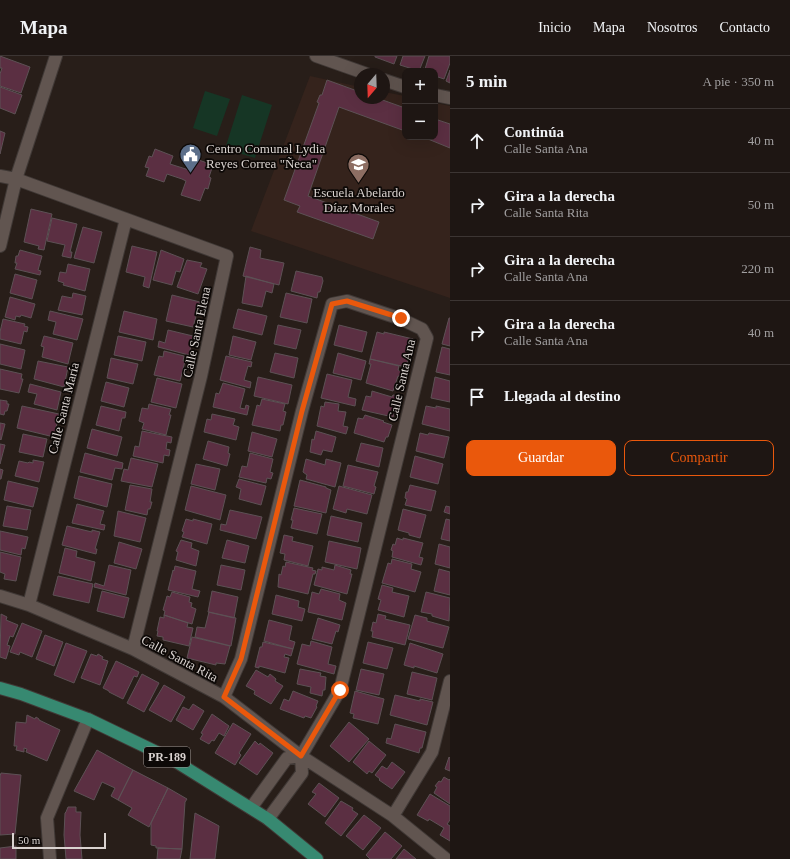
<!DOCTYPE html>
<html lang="es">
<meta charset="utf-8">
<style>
:root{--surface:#1e1613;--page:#2b2321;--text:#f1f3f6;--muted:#a19fa0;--line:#3c3533;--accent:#ea580c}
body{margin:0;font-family:Georgia,serif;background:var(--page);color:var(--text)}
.controls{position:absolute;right:12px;top:12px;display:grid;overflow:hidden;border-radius:8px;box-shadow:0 4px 16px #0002}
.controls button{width:36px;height:36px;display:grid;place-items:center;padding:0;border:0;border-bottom:1px solid var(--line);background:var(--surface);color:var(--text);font:20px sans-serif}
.compass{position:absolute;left:354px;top:12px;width:36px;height:36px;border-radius:50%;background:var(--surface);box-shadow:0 4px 16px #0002;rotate:199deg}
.scale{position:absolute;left:12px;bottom:10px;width:94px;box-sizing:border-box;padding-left:4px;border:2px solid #dad3d0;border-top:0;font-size:11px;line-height:14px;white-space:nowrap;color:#dad3d0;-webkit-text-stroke:3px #0d0907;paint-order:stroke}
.stop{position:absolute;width:12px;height:12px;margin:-9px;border:3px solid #ea580c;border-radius:50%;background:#fff}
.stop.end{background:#ea580c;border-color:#fff;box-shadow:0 1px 4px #0008}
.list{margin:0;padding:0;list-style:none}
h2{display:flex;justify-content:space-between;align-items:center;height:52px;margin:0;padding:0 16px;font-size:17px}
h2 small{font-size:13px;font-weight:400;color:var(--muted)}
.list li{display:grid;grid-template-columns:26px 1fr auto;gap:12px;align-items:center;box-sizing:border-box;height:64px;padding:0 16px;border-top:1px solid var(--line)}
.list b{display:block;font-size:15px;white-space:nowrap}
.list p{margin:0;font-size:13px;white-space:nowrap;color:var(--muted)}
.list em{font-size:13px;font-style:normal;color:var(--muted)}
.actions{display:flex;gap:8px;padding:12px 16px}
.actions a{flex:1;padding:9px 0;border:1px solid var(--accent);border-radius:8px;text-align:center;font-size:14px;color:var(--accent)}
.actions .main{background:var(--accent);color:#fff}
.icon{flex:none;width:22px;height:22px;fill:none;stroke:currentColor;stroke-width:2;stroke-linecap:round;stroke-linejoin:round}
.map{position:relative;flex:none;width:450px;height:803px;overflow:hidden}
header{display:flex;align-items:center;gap:24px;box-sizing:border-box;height:56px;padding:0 20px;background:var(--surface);border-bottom:1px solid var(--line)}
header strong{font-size:19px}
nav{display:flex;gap:22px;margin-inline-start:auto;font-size:14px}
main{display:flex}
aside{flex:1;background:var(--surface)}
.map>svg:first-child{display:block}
.education{fill:#35231c}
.green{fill:#163625}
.building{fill:#5b2f42;stroke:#5d5155}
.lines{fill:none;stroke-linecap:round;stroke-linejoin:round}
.minor-casing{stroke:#403936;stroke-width:14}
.major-casing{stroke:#403936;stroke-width:14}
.minor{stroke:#615550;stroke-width:12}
.major{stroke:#378971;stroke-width:12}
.route{stroke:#ea580c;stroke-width:5}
.labels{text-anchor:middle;stroke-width:3.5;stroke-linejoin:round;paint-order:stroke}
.shield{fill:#0d0907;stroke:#9c9694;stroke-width:1}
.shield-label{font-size:12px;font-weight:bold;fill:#dad3d0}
.poi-label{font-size:13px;fill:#dad3d0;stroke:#0d0907;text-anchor:start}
.street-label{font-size:13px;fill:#dad3d0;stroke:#0d0907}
</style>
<header>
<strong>Mapa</strong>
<nav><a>Inicio</a><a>Mapa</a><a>Nosotros</a><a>Contacto</a></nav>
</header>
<main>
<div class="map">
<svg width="450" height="803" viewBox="0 0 450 803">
<rect width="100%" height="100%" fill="#281e19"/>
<!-- education -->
<path class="education" d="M310 20 360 31V42H384V36L405 40V81H435V47L450 50V242L251 175Z"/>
<!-- green -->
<path class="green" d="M205 35 230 43 217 80 193 72Z
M242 39 272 49 255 102 225 93Z"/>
<!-- building -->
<path class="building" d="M0 0 30 11 21 37 0 30V18L2 12H0Z
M375 0H397L394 8 375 1Z
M403 0H425L419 15 400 9Z
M429 0H450V7L444 23 435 20V15H422L423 12 425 13Z
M450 14V27L446 25Z
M327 24 360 36V42H377L405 52V75L339 51 308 140 379 166 373 183 297 156 300 150 284 144 319 47 317 46 320 39H322Z
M0 31 22 39 15 58 0 52Z
M435 63 450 68V92L423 81H435Z
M0 75 5 77 0 98Z
M155 93 173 100 170 108 189 114 193 102 213 109 209 121 211 122 208 133 205 132 200 145 181 139 186 125 182 123 167 118 164 126 146 120 149 112 145 111 149 100 152 101Z
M31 153 52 158 44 194 38 193 39 190 24 186Z
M52 162 77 168 70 196H72L71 202 62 200 65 189 47 185Z
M83 171 102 176 94 207 74 202Z
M132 190 157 196 149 232 143 230 145 221 126 216Z
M250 191 261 194 260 202 284 207 279 229 243 220Z
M20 194 42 200 38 214 41 215 40 219 15 213 17 207H15L16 200H18Z
M161 194 184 203 180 216 176 215 172 229 153 224Z
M187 204 202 207 200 211 207 213 198 238 177 231Z
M68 208 90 213 85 235 63 229 64 227 58 225 60 216 66 217Z
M296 215 322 221 323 225 320 236H318L317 242 291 235Z
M15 218 37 224 32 243 10 237Z
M246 220 274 228 272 237 266 235 262 251 242 247Z
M73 237 86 240 82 259 58 254 62 240 72 242Z
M286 237 312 243 307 267 280 261Z
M172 239 200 246 193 271 166 265Z
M10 241 35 248 31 262 21 259 20 261 16 260 15 264 5 261Z
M238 253 267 260 262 279 233 272Z
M50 255 83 263 77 284 53 278 56 266 48 264Z
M124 255 157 263 153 284 119 276Z
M449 262H450V290L442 288Z
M3 263 25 268 24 270 28 271 27 276 24 275 21 288 0 283V276Z
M278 269 301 274 296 293 274 288Z
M339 269 367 276 362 296 334 289Z
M168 274 193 280 189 299 158 291 159 285 165 287Z
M377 276 384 278V276L413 283 406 311 370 303Z
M44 280 73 287 68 308 42 301 44 291 41 290Z
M118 280 146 286 142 305 114 299Z
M233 280 256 286 251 304 229 299Z
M0 288 25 294 21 313 0 308Z
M442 291 450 293V319L436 316Z
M164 295 184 300 183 305H185L180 325 154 319 159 300 163 301Z
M275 297 298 302 294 322 270 316Z
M338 297 366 305 361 324 333 317Z
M226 300 252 306 251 311 248 310 244 324 251 326 250 332 220 324Z
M111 302 138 308 133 328 107 322Z
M370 303 399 310 398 314 403 315 402 321 398 320 393 335 366 327 371 308H369Z
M38 305 68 311 64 331 34 323Z
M0 313 22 318 21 323H23L19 337 0 333Z
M327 318 352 324 348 341 356 343 355 350 321 342Z
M258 321 292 329 288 348 254 340Z
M435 321 450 325V346L431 342Z
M157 322 182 328 176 352 151 346Z
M106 326 129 332 124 351 101 345Z
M223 327 245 333 240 352 245 353 246 349 249 350 247 359 213 351 216 337 219 338Z
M30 328 61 336 57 354 34 348 37 338 28 336Z
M372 335 392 341 393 339 399 340 393 361 362 354 366 340 371 341Z
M262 343 285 348 283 355 286 356 283 369H281L280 375 252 369 257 349 260 350Z
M0 344 7 345V348H9L7 355H5L4 359 0 358Z
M325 346 339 348 338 355 346 356 343 370 348 371 346 378 317 370 321 350 324 351Z
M149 348 171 353 169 359H171L166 379 142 373 144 367 139 365 142 352 148 353Z
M22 350 59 358 54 381 17 372Z
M101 350 126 356 125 362H122L119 375 96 369Z
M426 350 436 352V350L450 353V375L422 368Z
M212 358 235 363 233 369 239 371 236 384 204 376 207 363 211 364Z
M365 359 384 365 383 366 392 369 388 381H386L384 386 354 377 358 362 363 363Z
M0 367 5 368 1 384 0 383Z
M92 373 122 381 117 400 87 392Z
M142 375 172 381 171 387 167 386 166 393 170 394 169 400 164 399 163 407 133 400 135 390 139 391Z
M316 375 336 381 332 396 323 394 321 399 310 396 312 383 314 384Z
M252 376 277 383 272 401 248 395Z
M420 377 428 379 429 377 449 381 444 402 416 395Z
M23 378 47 383 43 401 19 396Z
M208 385 229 391 228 397 230 398 227 410 203 403Z
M361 387 383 392 379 411 356 405Z
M0 388 5 389 0 408Z
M85 397 123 407 122 413 115 412 112 424 80 416Z
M250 397 273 403 270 416 273 417 271 423 267 422 266 427 239 421 242 410 247 411Z
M415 400 443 408 438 428 410 421Z
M131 402 158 408 152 431 121 425 124 413 128 414Z
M306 403 325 409 326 403 341 407 335 431 306 423 307 419 303 416Z
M33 404 44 406 39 426 15 420 19 405 28 407 29 406 33 407Z
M196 408 220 413 215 434 191 428Z
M348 409 378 416 374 430 376 431 374 438 343 430Z
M0 413 3 414 1 423H0Z
M79 420 112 428 107 451 74 442Z
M239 423 266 430 261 449 239 443 241 433 236 431Z
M300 424 326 431V432L331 434 326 457 294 450Z
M8 425 38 432 33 451 4 444Z
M130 429 152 433 150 446H152L150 453H148L147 459 125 454Z
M410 429 436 435 431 455 405 449 407 443 405 442 406 436H408Z
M191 430 226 439 220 464 185 454Z
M339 430 372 439 367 458 347 453 346 457 333 453Z
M77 448 104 455 100 468 105 469 104 474 72 467Z
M7 450 31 454 27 474 3 470Z
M446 450 450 451V458L444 456Z
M294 452 322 458 317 478 291 472 293 464H291Z
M403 453 426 459 420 482 409 479V477L398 474Z
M230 454 262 461 256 483 220 474 221 468 226 469Z
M118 455 146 462 140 486 114 480Z
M331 460 362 467 358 486 327 479Z
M186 463 193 465V463L212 468 207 488 182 481 184 476 182 475Z
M446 463 450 464V485L441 483Z
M67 470 92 476V474L100 476 95 493H97L96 498 62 489Z
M0 475 28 481 25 493 22 492 21 499 0 494Z
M284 479 293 481 292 485 313 490 308 510 284 504 285 498 280 497Z
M397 482 403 484V482L423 487 419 501 423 502 421 509 392 501 393 495 391 494 393 488 395 489Z
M181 484 192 487 191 492 199 495 196 510 176 504 178 496 176 495Z
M227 484 249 490 245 507 222 502Z
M329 485 361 492 357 513 325 506Z
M119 486 142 493 136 513 114 507Z
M439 488 450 491V512L435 508Z
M65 492 77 495 76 501 95 506 91 525 59 517Z
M0 496 21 501 16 525 4 523 5 518 0 516Z
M392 503 412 508 411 513 421 516 415 536 382 527 388 507 391 508Z
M286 506 313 512 312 514 316 515 315 518H313L308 538 278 531 279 518 281 519 283 510 285 511Z
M109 509 131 514 126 539 94 531 95 527 104 530Z
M221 509 245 514 241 534 217 529Z
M335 509 351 514 350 518H352L347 538 314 529 318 513 322 514V511L334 514Z
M175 510 196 515 192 533 200 535 198 541 168 534 173 514 174 515Z
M439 513 450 516V539L434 535Z
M58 520 93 528 89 547 53 539Z
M382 529 393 532 392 536 409 540 404 561 378 554 381 544 378 543Z
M321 533 340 538 339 544 346 547 342 564 308 556 312 536 319 538Z
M102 535 129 542 124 562 97 555Z
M212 535 238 541 234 562 208 556Z
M172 536 190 541 189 546 192 547 191 551 196 553 192 568 164 559 165 555 163 554 167 540 170 541Z
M426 536 450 542 449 565 432 560V558L421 556Z
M276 539 299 545 298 551 305 553 302 565 272 558Z
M209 556 236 562 231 590 195 581 197 571 205 572Z
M1 558 7 561 6 564 18 569 13 581 10 580 7 589 10 590 6 603 0 601Z
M378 558 386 560 385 563 410 569 405 589 372 581 373 575H371L373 566 376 567Z
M164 559 188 567 187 571 193 572 189 590 163 584V581L157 580 158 575H157L160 561 164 562Z
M415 559 427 562V565L449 571 443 592 408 583Z
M318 562 340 569 338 576 336 575 332 588 312 583Z
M269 564 292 570 289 584 295 586 293 593 264 585Z
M22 567 42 575 32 601 20 596 19 599 10 596Z
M45 579 63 586 54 610 36 603Z
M192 581 230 590 225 608 216 607V609L187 602Z
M311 585 332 591 328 608 336 610 334 618 297 608 302 588 310 590Z
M263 586 293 593 291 600 285 598 284 601 289 602 285 617 259 610V612L255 611 260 591H262Z
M368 586 393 592 387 613 363 607Z
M66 587 87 595 74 627 54 619Z
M410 587 443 598 437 617 414 610V612L404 609Z
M91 598 97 600 98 598 103 601 102 603 108 605 100 629 81 622Z
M116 605 139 616 137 621 134 620 123 643 109 636V635L103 632Z
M300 613 321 617 320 620 326 621 325 634H323L322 640 310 637 311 631 297 628Z
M361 613 384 618 379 639 356 634Z
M256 614 268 621 270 618 276 623 275 625 283 630 271 648 254 638 255 635 246 630Z
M412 616 437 622 432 644 407 638Z
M142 618 159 627 144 656 127 647Z
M164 629 185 641 171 666 149 654Z
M293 635 318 645 316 650 317 651 311 662 305 660 304 662 280 653 284 643 289 645Z
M355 635 384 643 378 668 353 662 354 658 350 657Z
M395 639 420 645V643L433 646 427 669 390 659Z
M193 648 204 655 193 674 176 664 183 651 189 654Z
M212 658 229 670 224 680 219 677 214 685 212 684 209 688 200 683 203 678 201 677Z
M27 659 35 663 36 661 39 663V664L60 674 47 705 26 696 27 693 24 692V696L16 694 17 690H14L16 666 26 667Z
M349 666 369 683 349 706 330 690Z
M233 667 251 678 239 697 241 699 235 709 215 697Z
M395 668 426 676 422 692H420L419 697 386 687 387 682 391 683Z
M255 685 259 689 260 687 273 697 257 719 239 707Z
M369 685 386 699 372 717 369 715 367 718 353 706Z
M97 694 133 714 118 744 111 740 115 732 102 726 94 744 74 735Z
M449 701 450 702V715L445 713Z
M392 706 405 716 392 733 379 724 380 723 375 719 382 710 387 713Z
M133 714 168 732 149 771 128 759 132 752 118 744Z
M1 717 21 719 15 778 0 779V720Z
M444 721 449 724 450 723V748L434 737 437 731 435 730 439 725 441 726Z
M319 727 339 742 325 761 308 748 316 738 312 736Z
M168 732 187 743 185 746 182 793 158 792H156V790L151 789V767Z
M430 738 450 750V764L447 768 450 770V785L440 779 444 772 429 763 428 765 417 759Z
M341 745 353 752 352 754 358 758 341 780 325 767Z
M68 751H76V756H81L80 779 82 803H66L64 779 65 757 66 756Z
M195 757 219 770 215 803H190Z
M364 759 381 772 363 794 346 780Z
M385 776 402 790 391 803H370L366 799Z
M16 790V803H0V792Z
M158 792 182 793 180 803H157Z
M404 793 416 803H396Z"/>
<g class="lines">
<defs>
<path id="minor" d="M316 0 367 18
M384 24 405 31
M435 39 450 42
M0 120 16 123 227 200 201 320 133 593
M0 190 16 123 56 0
M0 540 29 549 133 593 224 641 301 700 393 760 446 803
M29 549 126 163
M224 641 241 603 302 355 332 248 347 245 401 263 422 273 427 282 340 634 301 700 302 717 268 763
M251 752 287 702 301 700
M393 760 432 696 450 625
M50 803 47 762 88 663"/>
<path id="major" d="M0 632 21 638 88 663 175 705 268 763 317 803"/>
</defs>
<!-- minor casing -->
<use href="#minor" class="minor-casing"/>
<!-- major casing -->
<use href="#major" class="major-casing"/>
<!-- minor -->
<use href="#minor" class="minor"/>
<!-- major -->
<use href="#major" class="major"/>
</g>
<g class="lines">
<!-- route -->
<path class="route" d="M340 634 301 700 224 641 241 603 302 355 332 248 347 245 401 262"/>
</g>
<!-- icons -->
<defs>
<symbol id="civic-pin" viewBox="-11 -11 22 30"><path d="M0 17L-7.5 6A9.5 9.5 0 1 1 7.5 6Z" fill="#5c6f8a" stroke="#0d0907"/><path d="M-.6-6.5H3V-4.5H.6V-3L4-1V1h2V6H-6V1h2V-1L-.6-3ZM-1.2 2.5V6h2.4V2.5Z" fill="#fff"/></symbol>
<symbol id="school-pin" viewBox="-11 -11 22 30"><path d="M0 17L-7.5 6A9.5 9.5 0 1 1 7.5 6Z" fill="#8d6e63" stroke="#0d0907"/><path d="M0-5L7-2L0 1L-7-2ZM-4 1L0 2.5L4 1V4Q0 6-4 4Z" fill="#fff"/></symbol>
</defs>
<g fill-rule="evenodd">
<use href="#civic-pin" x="178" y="86" width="25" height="34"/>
<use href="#school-pin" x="346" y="96" width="25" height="34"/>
</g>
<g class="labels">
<!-- shield labels -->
<rect class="shield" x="144" y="691" width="46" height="20" rx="3"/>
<g class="shield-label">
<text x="167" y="705">PR-189</text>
</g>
<!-- poi labels -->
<g class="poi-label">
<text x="206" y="97">Centro Comunal Lydia<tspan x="206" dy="15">Reyes Correa "Ñeca"</tspan></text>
<text x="359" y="141" text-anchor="middle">Escuela Abelardo<tspan x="359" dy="15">Díaz Morales</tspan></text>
</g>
<!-- street labels -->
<g class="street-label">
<text transform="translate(196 276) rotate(-78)" y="5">Calle Santa Elena</text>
<text transform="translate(401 324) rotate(-77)" y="5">Calle Santa Ana</text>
<text transform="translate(63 352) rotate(-76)" y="5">Calle Santa María</text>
<text transform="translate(180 602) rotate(28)" y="5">Calle Santa Rita</text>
</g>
</g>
</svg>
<div class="controls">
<button>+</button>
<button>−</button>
</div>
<svg class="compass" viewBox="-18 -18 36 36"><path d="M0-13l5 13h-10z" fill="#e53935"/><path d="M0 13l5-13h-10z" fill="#a19fa0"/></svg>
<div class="scale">50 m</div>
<div class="stop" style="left:340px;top:634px"></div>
<div class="stop end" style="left:401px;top:262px"></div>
</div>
<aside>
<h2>5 min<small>A pie · 350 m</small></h2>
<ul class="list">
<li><svg class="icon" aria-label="ahead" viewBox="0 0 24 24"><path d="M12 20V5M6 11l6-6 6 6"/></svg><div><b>Continúa</b><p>Calle Santa Ana</p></div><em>40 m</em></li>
<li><svg class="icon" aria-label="right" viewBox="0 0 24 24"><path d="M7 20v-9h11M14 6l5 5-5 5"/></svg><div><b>Gira a la derecha</b><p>Calle Santa Rita</p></div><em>50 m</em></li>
<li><svg class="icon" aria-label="right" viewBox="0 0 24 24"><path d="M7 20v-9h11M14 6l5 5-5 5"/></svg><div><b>Gira a la derecha</b><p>Calle Santa Ana</p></div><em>220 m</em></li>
<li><svg class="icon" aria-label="right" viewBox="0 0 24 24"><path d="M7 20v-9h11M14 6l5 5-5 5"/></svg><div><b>Gira a la derecha</b><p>Calle Santa Ana</p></div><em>40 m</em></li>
<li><svg class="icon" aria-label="arrive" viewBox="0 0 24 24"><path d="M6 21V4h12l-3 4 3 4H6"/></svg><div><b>Llegada al destino</b></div></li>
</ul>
<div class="actions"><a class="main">Guardar</a><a>Compartir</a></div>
</aside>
</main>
